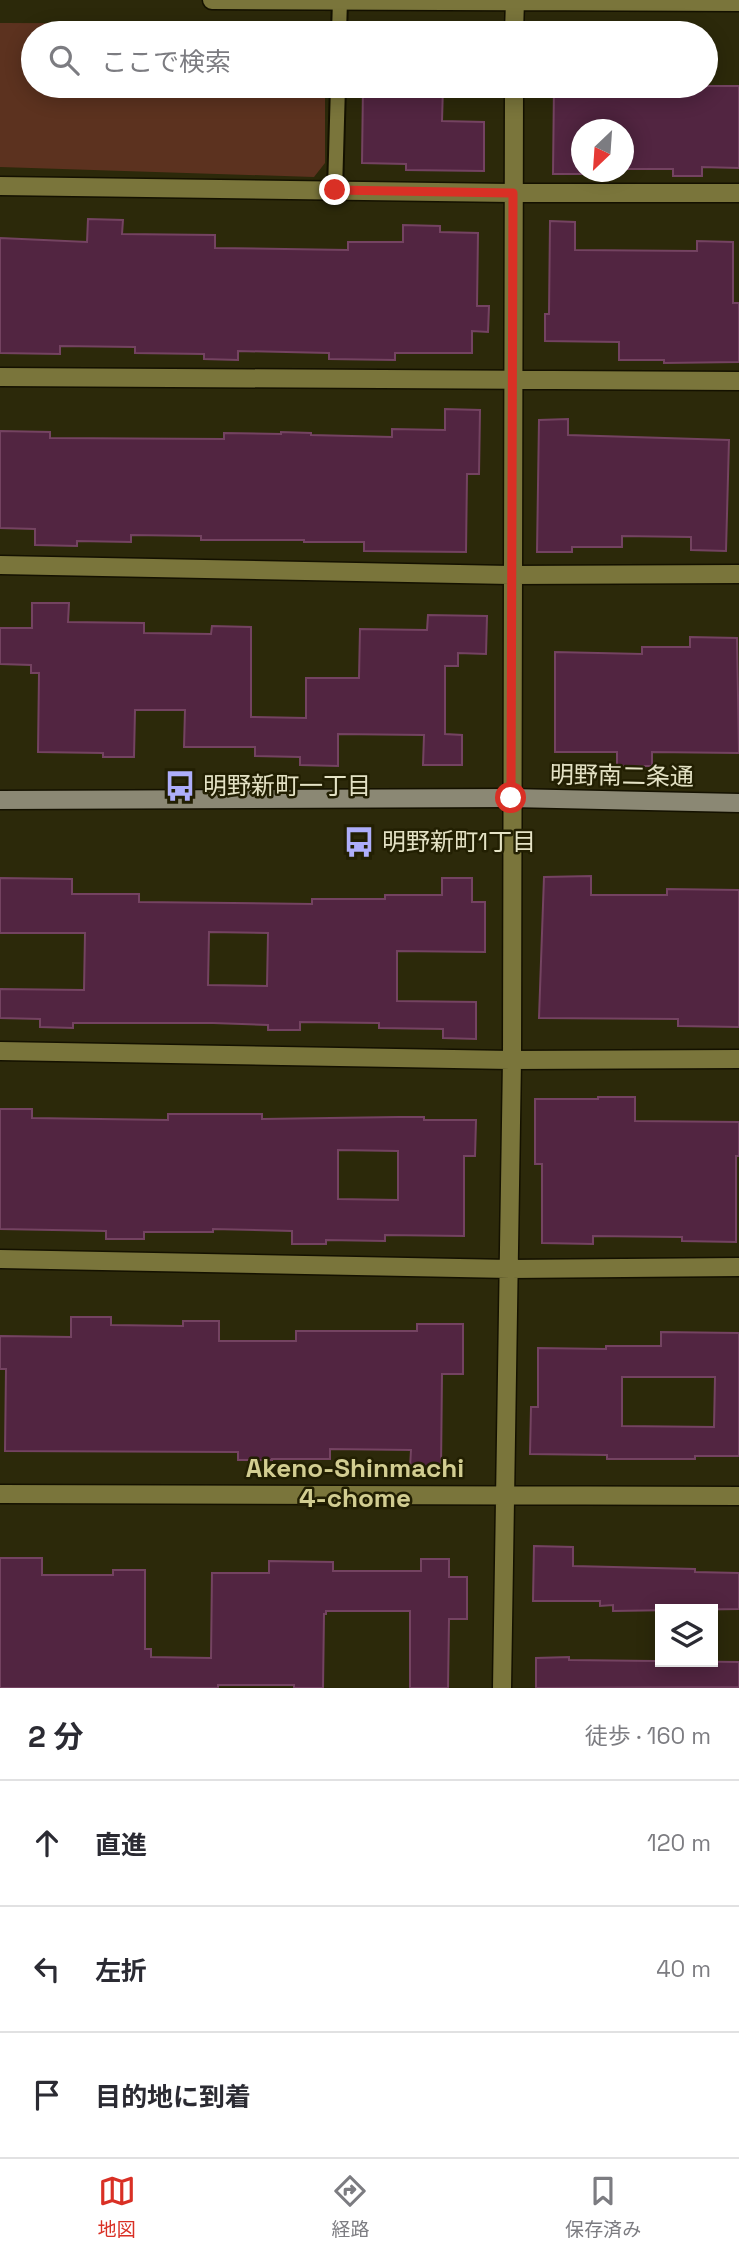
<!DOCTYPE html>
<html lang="ja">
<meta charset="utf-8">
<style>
:root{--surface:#fff;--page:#f2f2f3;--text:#2b2b33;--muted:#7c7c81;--line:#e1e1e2;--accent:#d93025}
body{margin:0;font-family:"Space Grotesk","Noto Sans JP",sans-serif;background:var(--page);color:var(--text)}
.controls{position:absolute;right:21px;bottom:21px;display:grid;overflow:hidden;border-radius:0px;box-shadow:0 4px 18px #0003}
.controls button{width:63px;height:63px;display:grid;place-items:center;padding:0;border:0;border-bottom:2px solid var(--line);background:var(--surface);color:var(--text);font:35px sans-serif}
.compass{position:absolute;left:571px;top:119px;width:63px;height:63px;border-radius:50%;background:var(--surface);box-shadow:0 4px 18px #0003;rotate:205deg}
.stop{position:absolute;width:21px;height:21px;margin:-16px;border:5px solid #d93025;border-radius:50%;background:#fff}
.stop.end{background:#d93025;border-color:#fff;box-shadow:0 2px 7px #0008}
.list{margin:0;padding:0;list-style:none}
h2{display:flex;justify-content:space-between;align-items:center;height:91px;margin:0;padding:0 28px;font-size:30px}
h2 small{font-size:23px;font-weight:400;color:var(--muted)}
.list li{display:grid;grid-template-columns:46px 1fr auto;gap:21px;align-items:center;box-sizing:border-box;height:126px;padding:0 28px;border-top:2px solid var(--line)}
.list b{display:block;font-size:26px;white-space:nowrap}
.list em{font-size:23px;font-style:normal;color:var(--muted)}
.icon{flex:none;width:38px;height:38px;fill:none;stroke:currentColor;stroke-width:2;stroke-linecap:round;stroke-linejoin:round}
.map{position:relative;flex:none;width:739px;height:1688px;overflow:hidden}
.search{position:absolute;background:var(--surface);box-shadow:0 4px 18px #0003;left:21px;right:21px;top:21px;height:77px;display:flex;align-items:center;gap:18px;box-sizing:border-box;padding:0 24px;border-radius:38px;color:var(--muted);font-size:26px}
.sheet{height:469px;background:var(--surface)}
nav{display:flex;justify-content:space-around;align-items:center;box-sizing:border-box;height:98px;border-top:2px solid var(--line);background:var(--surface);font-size:19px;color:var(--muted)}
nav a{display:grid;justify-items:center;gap:4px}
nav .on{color:var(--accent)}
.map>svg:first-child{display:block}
.green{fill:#5c321f}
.building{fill:#522541;stroke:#744361;stroke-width:2;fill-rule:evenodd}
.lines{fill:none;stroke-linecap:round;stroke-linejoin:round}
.lane-casing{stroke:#141100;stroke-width:18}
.street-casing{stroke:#141100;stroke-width:21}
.secondary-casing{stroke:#141100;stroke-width:21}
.lane{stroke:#7a753b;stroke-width:14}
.street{stroke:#7a753b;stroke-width:18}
.secondary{stroke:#8b8874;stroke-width:18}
.route{stroke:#d93025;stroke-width:9}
.labels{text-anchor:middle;stroke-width:5;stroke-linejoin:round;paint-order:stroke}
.street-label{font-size:24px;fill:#e4e2c5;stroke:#221f02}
.poi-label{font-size:24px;fill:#e4e2c5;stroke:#221f02;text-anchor:start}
.neighbourhood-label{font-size:26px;font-weight:bold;fill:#d2cd91;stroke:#221f02}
</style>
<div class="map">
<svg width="739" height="1688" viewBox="0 0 739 1688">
<rect width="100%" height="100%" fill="#2c290a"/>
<!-- green -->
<path class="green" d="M0 23 324 24V33H33V86H325V163L314 177 0 167Z"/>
<!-- building -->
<path class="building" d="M363 86H443L442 121 484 122V171L406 170V164L362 163Z
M554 86H739V168L702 167V176H673V169H624V130H582V172H588V174H553Z
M88 219 123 220 122 234 215 235V248L348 250V242H403V225L440 226V232L478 233 477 306H489L488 332 472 331V353H395V360L329 359V353L238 351V360L204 359V354L135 353V347L60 346V354L0 353V238L87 242Z
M550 221 575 222V250L697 251V241L733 242V303H739V362L664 363V360H619V342L545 341V314H549Z
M445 409 480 410 479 474H467L466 552 364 551V542H304V540H201V536L131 535V542L77 541V546L35 545V529L0 528V431L50 432V438L224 439V433L281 434V432L311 433V435L392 437V429L445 430Z
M568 419V435L729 440 726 551 691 550V537L622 536V547H572V552H537L539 420Z
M32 603H69L68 622 144 623V633L211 634 212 626 251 627V717L306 718V678H359L360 629 427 630 428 615 487 616 486 654 458 653V666H445V734L462 735V765H423L424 735 338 734V766L300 765V757L255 756V747H184L185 710H135L134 757H103V753L38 752 39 673H31V665L0 664V628H32Z
M690 637 737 638 739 753 652 752V766H617V752H555V652L642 654V647H690Z
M591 876V895H667V889L739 890V1027L678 1026V1019L539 1018 544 877Z
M0 878 72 879V894H139V902L312 904V899H385V895H442V878H472V902H485V952L397 951V1001L476 1002V1039L443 1038V1029L379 1028V1023L300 1022V1030H268V1025L213 1023H73V1028L40 1027V1019L0 1018V989L84 990 85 933H0ZM209 932 268 933 267 986 208 985Z
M598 1097H635V1121L739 1122V1156H736V1242L682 1241V1237L593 1236V1244L542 1243V1164H535V1099H598Z
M0 1109H32V1118L168 1120V1114H262V1119L398 1117H424V1120H476L475 1156H464V1236L385 1235V1241L326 1240V1244H292V1231L213 1229V1232H144V1239H106V1231L0 1229ZM338 1150 398 1151V1200L338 1199Z
M71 1317H111V1325L183 1326V1321H219V1341H296V1331H417V1324H463V1374H442L441 1469 410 1468 411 1450 330 1449V1459H272V1460H238V1452L5 1451 6 1369H0V1336L71 1337Z
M661 1332 739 1333V1456H695V1459H607V1455L530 1454 531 1407H538V1348L606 1349V1346H661ZM622 1377H715L714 1427 622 1426Z
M534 1546 573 1547V1566L695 1569V1572L739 1573V1609L613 1611V1605L600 1606V1601H533Z
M0 1558H42V1575H113V1570H145V1649H151V1657L211 1658 212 1573H269V1561L333 1562V1571H421V1559H449V1577H467V1619H449L448 1688H410V1611H326V1614H324L323 1688H294V1685H218V1688H0Z
M569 1657V1660L739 1662V1687L536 1688V1658Z"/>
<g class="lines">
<defs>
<path id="lane" d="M339 33 340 0
M335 190 338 86"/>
<path id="street" d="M212 0 739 2
M514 33 515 0
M0 186 513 193H739
M0 377 739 381
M0 565 512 575 739 574
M0 1051 512 1060 739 1059
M0 1259 510 1269 739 1267
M0 1494 739 1496
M502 1688 512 1060 514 86"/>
<path id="secondary" d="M0 800 511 798 739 803"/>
</defs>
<!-- lane casing -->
<use href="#lane" class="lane-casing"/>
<!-- street casing -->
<use href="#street" class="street-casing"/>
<!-- secondary casing -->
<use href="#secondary" class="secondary-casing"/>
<!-- lane -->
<use href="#lane" class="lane"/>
<!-- street -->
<use href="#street" class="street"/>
<!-- secondary -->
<use href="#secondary" class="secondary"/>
</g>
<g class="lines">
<!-- route -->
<path class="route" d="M335 190 513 193 511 798"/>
</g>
<!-- icons -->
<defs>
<symbol id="bus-bare" viewBox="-9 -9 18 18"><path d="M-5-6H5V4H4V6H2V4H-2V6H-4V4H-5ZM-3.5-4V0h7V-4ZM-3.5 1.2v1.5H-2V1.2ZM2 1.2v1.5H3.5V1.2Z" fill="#aeaefa" stroke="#221f02" stroke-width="2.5" paint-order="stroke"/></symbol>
</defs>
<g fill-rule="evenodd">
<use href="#bus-bare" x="158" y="764" width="44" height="44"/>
<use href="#bus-bare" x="337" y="820" width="44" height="44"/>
</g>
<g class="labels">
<!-- street labels -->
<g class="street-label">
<text transform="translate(622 776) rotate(1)" y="8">明野南二条通</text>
</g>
<!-- poi labels -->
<g class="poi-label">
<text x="203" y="794">明野新町一丁目</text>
<text x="382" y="850">明野新町1丁目</text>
</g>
<!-- neighbourhood labels -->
<g class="neighbourhood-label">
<text x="355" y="1477">Akeno-Shinmachi<tspan x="355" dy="30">4-chome</tspan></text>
</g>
</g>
</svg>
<div class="controls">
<button><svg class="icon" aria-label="layers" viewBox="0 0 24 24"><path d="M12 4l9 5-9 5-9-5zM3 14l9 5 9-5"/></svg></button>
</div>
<svg class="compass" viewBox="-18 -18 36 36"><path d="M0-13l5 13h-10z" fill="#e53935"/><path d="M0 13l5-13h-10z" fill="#7c7c81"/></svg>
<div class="stop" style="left:511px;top:798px"></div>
<div class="stop end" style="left:335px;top:190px"></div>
<div class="search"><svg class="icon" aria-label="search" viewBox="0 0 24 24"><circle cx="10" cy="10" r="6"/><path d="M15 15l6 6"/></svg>ここで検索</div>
</div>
<section class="sheet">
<h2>2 分<small>徒歩 · 160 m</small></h2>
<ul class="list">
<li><svg class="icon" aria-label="ahead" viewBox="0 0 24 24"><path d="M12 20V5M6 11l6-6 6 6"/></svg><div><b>直進</b></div><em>120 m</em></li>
<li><svg class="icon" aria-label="left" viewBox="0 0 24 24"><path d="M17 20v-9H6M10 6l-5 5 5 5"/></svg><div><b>左折</b></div><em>40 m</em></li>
<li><svg class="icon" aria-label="arrive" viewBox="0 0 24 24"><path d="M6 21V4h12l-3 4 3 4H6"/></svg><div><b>目的地に到着</b></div></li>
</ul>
</section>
<nav>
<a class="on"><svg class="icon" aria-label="map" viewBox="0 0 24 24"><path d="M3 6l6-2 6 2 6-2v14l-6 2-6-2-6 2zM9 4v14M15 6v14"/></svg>地図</a>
<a><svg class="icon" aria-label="directions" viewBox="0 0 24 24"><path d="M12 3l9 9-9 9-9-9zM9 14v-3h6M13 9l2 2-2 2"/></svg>経路</a>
<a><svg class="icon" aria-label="saved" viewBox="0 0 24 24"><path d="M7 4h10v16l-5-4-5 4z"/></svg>保存済み</a>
</nav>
